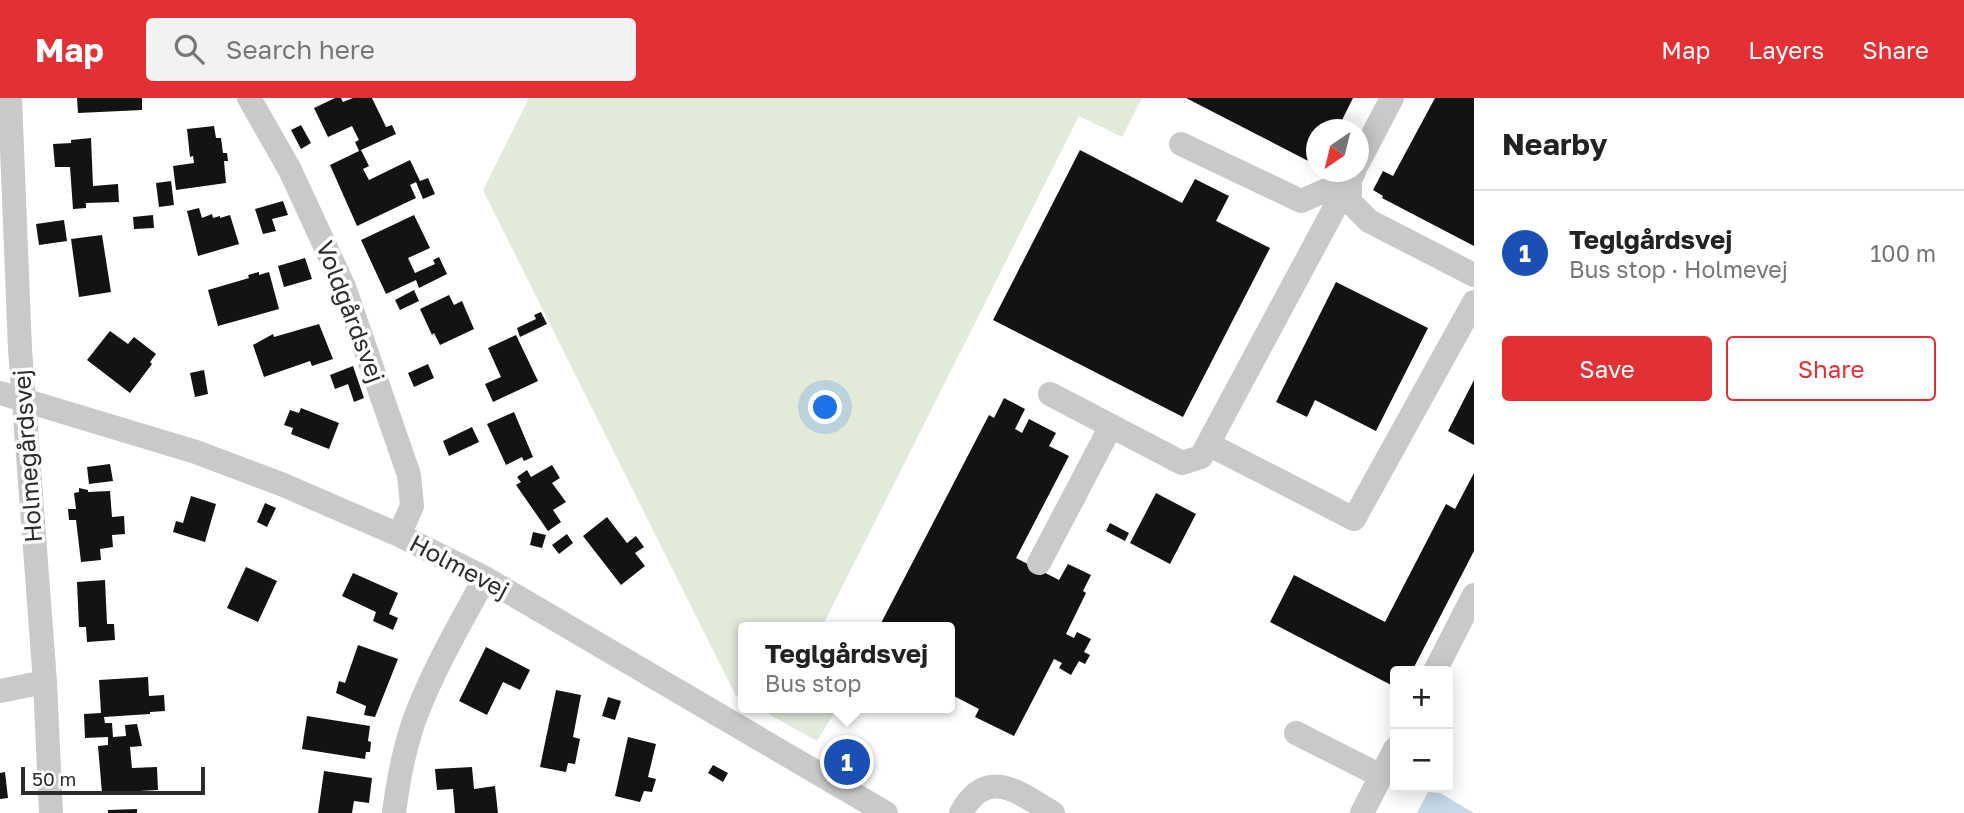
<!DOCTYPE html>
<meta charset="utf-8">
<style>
:root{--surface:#fff;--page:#f2f2f2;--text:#222;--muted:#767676;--line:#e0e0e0;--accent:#e23035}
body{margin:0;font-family:"Golos Text",sans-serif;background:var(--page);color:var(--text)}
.controls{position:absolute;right:21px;bottom:21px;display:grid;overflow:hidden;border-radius:7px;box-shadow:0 4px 18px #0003}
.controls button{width:63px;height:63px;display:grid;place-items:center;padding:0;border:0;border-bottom:2px solid var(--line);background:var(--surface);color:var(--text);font:35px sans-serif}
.compass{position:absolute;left:1306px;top:21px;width:63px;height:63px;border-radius:50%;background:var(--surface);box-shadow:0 4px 18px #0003;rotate:215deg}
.scale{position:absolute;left:21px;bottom:18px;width:184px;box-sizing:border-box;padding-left:7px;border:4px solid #2c2c2c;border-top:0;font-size:19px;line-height:24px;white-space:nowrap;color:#2c2c2c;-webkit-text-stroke:5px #fff;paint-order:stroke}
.you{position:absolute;left:826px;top:310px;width:24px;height:24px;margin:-18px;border:5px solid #fff;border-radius:50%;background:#1a73e8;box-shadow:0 0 0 10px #1a73e833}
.badge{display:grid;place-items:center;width:46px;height:46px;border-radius:50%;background:var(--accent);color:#fff;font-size:23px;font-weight:700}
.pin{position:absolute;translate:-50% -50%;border:4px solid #fff;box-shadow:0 2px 7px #0006}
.popup{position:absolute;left:738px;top:524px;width:217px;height:91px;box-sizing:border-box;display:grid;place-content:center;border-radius:7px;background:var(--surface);filter:drop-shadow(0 2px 5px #0005);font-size:23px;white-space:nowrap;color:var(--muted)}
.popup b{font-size:26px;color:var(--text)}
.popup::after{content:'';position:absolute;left:50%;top:100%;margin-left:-14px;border:14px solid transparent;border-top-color:var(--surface)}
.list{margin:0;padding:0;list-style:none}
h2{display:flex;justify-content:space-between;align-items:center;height:91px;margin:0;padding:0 28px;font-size:30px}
h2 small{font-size:23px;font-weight:400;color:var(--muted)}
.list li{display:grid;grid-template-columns:46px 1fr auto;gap:21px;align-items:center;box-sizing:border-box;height:126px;padding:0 28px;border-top:2px solid var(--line)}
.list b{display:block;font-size:26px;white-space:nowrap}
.list p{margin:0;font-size:23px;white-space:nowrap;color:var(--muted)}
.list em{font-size:23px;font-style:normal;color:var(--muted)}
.actions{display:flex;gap:14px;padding:21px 28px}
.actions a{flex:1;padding:16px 0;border:2px solid var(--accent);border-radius:7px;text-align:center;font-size:24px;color:var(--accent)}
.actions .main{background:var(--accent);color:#fff}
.icon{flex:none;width:38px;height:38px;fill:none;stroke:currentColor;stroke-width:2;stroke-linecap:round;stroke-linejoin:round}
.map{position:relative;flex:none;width:1474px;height:715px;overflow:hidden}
header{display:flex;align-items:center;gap:42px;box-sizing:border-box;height:98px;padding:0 35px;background:var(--accent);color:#fff}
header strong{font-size:33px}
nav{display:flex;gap:38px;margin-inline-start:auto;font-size:24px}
.search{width:490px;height:63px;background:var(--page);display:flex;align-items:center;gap:18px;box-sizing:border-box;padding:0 24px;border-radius:7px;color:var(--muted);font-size:26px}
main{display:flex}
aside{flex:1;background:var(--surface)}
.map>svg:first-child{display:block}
.green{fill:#e2eada}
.water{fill:#c6daea}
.building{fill:#131313}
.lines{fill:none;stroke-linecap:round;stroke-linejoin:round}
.minor{stroke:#c9c9c9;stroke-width:24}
.labels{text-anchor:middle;stroke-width:7;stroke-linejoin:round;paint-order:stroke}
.street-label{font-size:24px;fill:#2c2c2c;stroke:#fff}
</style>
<header>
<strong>Map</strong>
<div class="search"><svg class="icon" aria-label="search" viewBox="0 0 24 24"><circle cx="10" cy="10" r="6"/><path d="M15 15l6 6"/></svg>Search here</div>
<nav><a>Map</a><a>Layers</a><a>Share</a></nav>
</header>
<main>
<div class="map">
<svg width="1474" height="715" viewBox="0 0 1474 715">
<rect width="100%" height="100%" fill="#fff"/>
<!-- green -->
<path class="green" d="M529 0H1142L1122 39 1079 18 822 529H744V602L736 598 483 92Z
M758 610H837L817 643Z"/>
<!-- water -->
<path class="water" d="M1428 694 1440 695 1474 715H1417Z"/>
<!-- building -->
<path class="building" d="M77 0H142V12L78 15Z
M335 0H341L343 4 353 0H372L386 29 392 27 396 36 361 52 369 68 363 71 369 82 410 62 420 83 428 80 435 96 423 101 416 84 410 87 416 100 357 128 330 67 359 53 355 44 359 42 352 28 328 39 314 10Z
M1186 0H1353L1337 32H1316V67Z
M1435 0H1474V148L1382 100 1383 98 1373 92 1383 73 1393 78Z
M301 27 311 45 301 51 291 32Z
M214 28 216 40H221L223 55H227L228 63H224L226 85 176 92 173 68 194 65 193 58 190 59 187 31Z
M91 40 93 88 118 86 119 104 86 105V110L73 111 70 69H55L53 46 71 45V42Z
M1080 52 1182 105 1195 81 1229 98 1216 123 1270 150 1183 319 993 222Z
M171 83 174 107 159 109 156 85Z
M283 103 288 117 272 121 276 133 263 136 255 111Z
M199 110 202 120 212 116 213 120 220 118V120L230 117 239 146 198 158 187 113Z
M153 117 154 130 134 131 133 119Z
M414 117 430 150 408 160 415 175 435 166 433 162 439 159 447 176 419 190 416 182 386 196 361 142Z
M64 122 67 143 39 147 36 126Z
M102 137 111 194 79 199 71 141Z
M305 160 312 181 284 189 278 168Z
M259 174V177L269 174 279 211 218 228 208 192 249 180 248 177Z
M1336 184 1428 230 1376 333 1315 302 1307 319 1276 304Z
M414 192 419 203 400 212 395 202Z
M449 197 454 207 462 203 474 231 440 247 434 235 432 237 420 211Z
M541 214 547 226 520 239 517 230 536 221 534 217Z
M319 226 333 261 312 268 310 263 264 279 253 247 273 236 274 239Z
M110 233 128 246 134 239 156 256 150 264 152 266 130 295 87 262Z
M516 237 538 283 493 304 485 286 501 279 488 250Z
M428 266 434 280 414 289 408 275Z
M353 268 364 300 354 304 348 286 335 291 330 277Z
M204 272 208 296 195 299 190 275Z
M1474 282V347L1448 333Z
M1004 300 1025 311 1015 331 1022 335 1029 321 1056 335 1049 348 1069 358 1016 460 1059 482 1068 466 1091 477 1083 493 1086 495 1066 536 1074 540 1077 534 1091 541 1084 554 1090 557 1085 566 1079 563 1071 577 1059 570 1062 565 1054 561 1014 638 975 619 979 611 950 596V529H879L989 317 994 320Z
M301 310 339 325 329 351 291 336 293 330 284 327 290 312 299 315Z
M514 314 533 359 524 363 522 359 506 367 487 326Z
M472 329 479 344 449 358 443 343Z
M110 366 113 383 89 386 87 369Z
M552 367 560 380 552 385 566 404 553 412 561 424 548 433 516 387 521 384 517 379 527 372 531 379Z
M1474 375V453L1412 573H1395V589L1270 524 1294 477 1385 524 1446 406 1455 411Z
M79 390 88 392V394L110 393 112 419 124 418 125 436 112 437 113 449 100 451 101 462 81 464 76 422H69L68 411H76L74 395 79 394Z
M1156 395 1196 416 1170 466 1130 445Z
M191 398 216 406 205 444 173 434 176 423 183 425Z
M265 405 276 410 267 429 257 424Z
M607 419 627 445 636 438 644 449 635 455 645 468 621 487 583 438Z
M1110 425 1129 435 1125 443 1106 433Z
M533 434 546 437 542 450 530 447Z
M567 436 573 445 559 456 552 447Z
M246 469 277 483 258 524 227 510Z
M353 475 398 495 389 516 398 520 393 532 373 523 376 514 342 498Z
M105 482 107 526H114L115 542 87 544 86 529H79L77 484Z
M358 547 398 561 375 619 364 617 366 608 336 595 339 583 345 585Z
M486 549 530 572 520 592 503 584 487 617 459 603Z
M148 579 149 598 164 597 165 613 150 614V616L104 619 105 625H112L113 639 126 638 125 627 137 626 142 648 130 649 132 670 157 669 158 692 102 695 98 648 108 647V639L85 640 84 616 101 615 99 582Z
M556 592 581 597 573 639 580 641 575 666 568 665 566 674 540 669Z
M608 599 621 603 615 622 602 618Z
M307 618 370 628 368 643 371 644 370 654H366L365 661 302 651Z
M628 639 656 646 648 679 656 681 652 694 644 693 640 704 615 698Z
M713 667 728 675 723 684 708 675Z
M472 669 474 691 495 688 498 715H455L453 691 437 692 435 671Z
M324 673 372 680 369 705 354 703 352 715H318Z
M5 674 8 700 0 701V675Z
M137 711V715H108V712Z"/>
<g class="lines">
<!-- minor -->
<path class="minor" d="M10 0 20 251 45 584 51 715
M249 0 290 72 344 189 409 377 412 408 399 437
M1181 46 1301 103 1350 82V104L1369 123 1474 177
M1358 65 1392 0
M0 295 196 354 281 386 399 437 485 480 886 715
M1050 296 1182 365 1201 359 1354 74
M1208 346 1354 421 1474 204
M1039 465 1111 328
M1435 573 1474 497
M0 593 45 584
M1296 635 1381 678
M394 715C398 683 404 651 415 620 433 572 460 526 485 480
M961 715C987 667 1019 695 1053 715
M1362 715 1395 651"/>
</g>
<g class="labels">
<!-- street labels -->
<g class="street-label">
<text transform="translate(350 214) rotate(69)" y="8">Voldgårdsvej</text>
<text transform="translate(28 358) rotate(-94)" y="8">Holmegårdsvej</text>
<text transform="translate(459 469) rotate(28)" y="8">Holmevej</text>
</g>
</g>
</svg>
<div class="controls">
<button>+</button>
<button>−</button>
</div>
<svg class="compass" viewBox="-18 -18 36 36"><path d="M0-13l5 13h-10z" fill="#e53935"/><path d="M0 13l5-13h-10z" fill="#767676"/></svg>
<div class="scale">50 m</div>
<div class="you"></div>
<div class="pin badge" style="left:847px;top:664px;background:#1a4fb4">1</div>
<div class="popup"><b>Teglgårdsvej</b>Bus stop</div>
</div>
<aside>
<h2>Nearby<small></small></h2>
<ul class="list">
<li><span class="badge" style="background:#1a4fb4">1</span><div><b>Teglgårdsvej</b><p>Bus stop · Holmevej</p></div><em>100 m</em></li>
</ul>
<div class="actions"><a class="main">Save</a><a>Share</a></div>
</aside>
</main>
